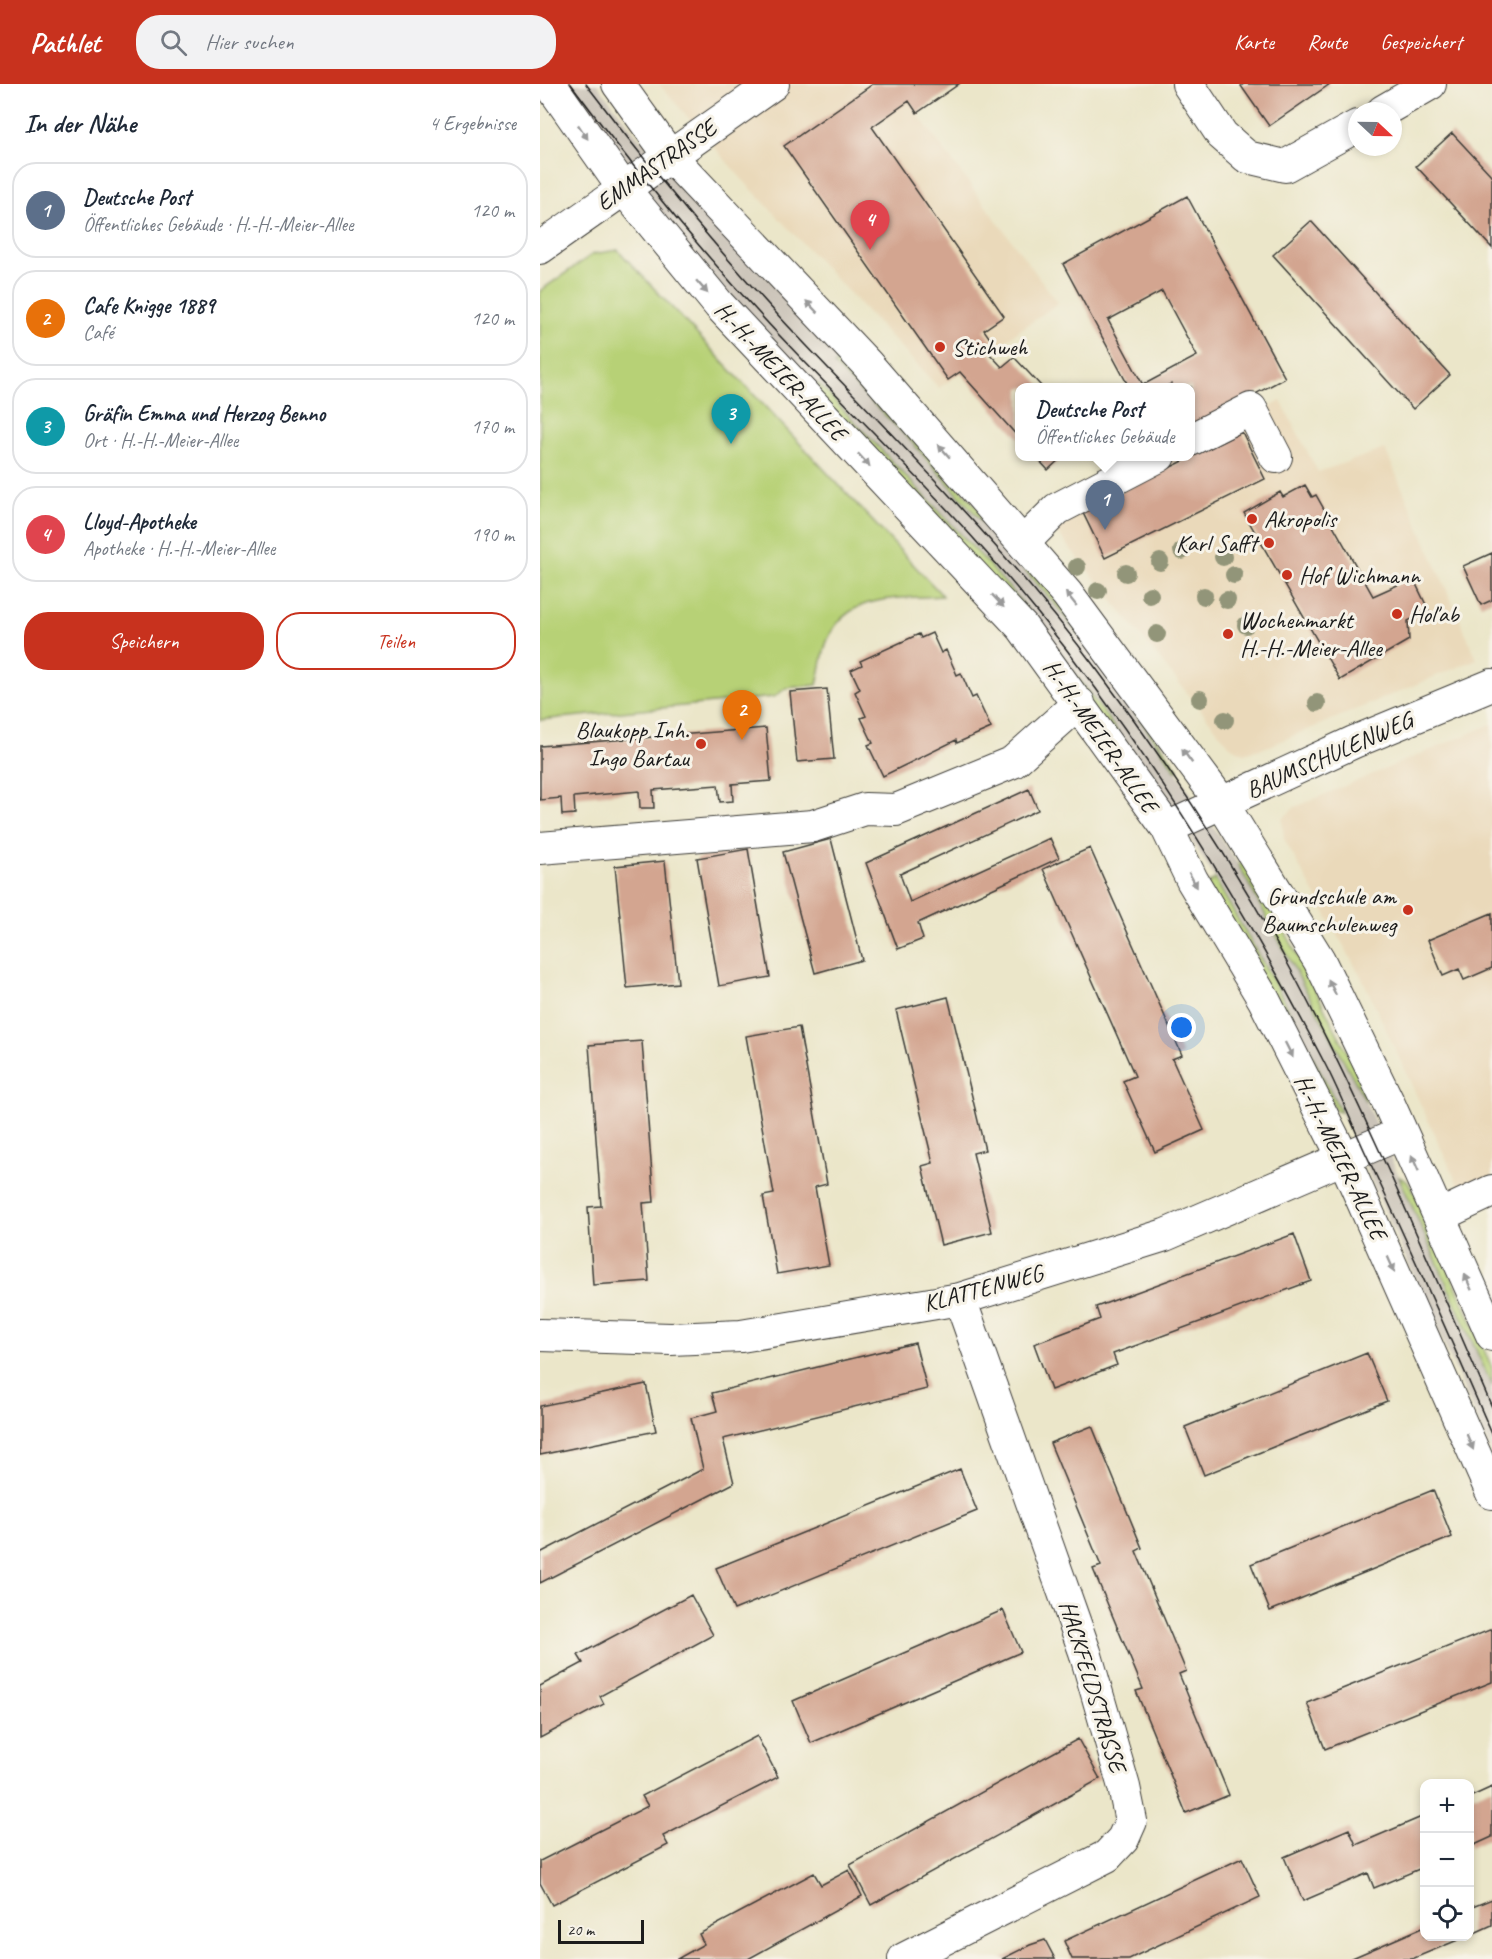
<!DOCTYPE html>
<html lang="de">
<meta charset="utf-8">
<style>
:root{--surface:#fff;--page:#f2f2f3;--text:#1f2937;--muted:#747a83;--line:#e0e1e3;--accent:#c8321e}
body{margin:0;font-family:Caveat,sans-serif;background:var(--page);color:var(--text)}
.controls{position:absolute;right:18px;bottom:18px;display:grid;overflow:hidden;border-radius:12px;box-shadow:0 3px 9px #0003}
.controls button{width:54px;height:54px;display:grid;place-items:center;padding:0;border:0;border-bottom:2px solid var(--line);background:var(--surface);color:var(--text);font:30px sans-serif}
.compass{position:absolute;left:808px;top:18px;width:54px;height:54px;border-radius:50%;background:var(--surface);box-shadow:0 3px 9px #0003;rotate:112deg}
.scale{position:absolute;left:18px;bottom:15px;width:86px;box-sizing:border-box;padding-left:6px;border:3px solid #1c1c1c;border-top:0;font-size:16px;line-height:21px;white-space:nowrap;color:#1c1c1c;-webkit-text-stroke:4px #f7f3e8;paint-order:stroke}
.you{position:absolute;left:642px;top:944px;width:21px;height:21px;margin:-15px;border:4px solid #fff;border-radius:50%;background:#1a73e8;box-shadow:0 0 0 9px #1a73e833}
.badge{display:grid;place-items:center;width:39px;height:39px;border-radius:50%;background:var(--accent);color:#fff;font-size:20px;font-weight:700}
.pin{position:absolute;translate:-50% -50px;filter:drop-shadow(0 2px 3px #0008)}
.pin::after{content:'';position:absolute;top:32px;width:21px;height:18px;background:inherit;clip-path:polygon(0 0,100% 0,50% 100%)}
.popup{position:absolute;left:475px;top:299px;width:180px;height:78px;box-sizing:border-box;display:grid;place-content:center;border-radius:12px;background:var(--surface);filter:drop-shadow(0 2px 4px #0005);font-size:20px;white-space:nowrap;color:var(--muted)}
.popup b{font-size:22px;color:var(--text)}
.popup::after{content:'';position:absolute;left:50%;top:100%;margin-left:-12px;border:12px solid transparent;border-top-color:var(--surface)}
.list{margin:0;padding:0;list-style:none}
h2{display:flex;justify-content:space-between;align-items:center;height:78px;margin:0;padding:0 24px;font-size:26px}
h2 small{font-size:20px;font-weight:400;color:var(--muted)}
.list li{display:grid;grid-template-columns:39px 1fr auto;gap:18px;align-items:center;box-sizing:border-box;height:96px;margin:0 12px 12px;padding:0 12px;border:2px solid var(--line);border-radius:24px}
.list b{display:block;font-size:22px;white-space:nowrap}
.list p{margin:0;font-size:20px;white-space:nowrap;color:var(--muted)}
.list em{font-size:20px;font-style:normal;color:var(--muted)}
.actions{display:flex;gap:12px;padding:18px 24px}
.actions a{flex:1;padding:14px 0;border:2px solid var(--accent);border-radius:24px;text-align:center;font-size:21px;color:var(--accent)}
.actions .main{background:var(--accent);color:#fff}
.icon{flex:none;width:33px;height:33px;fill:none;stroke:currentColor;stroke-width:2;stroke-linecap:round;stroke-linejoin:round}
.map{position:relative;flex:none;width:952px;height:1875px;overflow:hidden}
header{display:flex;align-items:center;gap:36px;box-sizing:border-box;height:84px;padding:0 30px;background:var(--accent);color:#fff}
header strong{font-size:28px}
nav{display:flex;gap:33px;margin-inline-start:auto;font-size:21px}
.search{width:420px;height:54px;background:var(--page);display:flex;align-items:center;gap:15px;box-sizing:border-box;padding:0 21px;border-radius:24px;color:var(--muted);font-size:22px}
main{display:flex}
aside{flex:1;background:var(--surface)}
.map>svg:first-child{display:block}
.built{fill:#ead9ba}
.industrial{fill:#cac3b8}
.green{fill:#b7d176;stroke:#6a7649;stroke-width:1.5}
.building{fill:#d3a590;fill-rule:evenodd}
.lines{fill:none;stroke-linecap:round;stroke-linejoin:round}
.minor-casing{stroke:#3b3a36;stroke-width:34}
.minor{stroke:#fff;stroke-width:32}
.tram{stroke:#1c1c1c;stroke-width:1.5}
.tree{fill:#929579}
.oneway{fill:#999}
.poi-dot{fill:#c8321e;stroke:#f7f3e8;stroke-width:2}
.labels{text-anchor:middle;stroke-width:6;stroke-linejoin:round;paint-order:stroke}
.street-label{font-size:24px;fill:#1c1c1c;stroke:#f7f3e8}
.poi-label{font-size:24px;fill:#1c1c1c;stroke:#f7f3e8;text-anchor:start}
</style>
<header>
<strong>Pathlet</strong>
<div class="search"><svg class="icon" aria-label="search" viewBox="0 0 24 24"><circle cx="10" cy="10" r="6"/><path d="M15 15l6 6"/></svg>Hier suchen</div>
<nav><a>Karte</a><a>Route</a><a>Gespeichert</a></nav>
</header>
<main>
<aside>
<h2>In der Nähe<small>4 Ergebnisse</small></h2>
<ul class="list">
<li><span class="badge" style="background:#5c6f8a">1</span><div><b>Deutsche Post</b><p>Öffentliches Gebäude · H.-H.-Meier-Allee</p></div><em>120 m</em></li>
<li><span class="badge" style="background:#e8710a">2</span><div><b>Cafe Knigge 1889</b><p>Café</p></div><em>120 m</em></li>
<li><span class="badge" style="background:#0f9aa8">3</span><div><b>Gräfin Emma und Herzog Benno</b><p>Ort · H.-H.-Meier-Allee</p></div><em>170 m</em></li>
<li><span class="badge" style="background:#e0444e">4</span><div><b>Lloyd-Apotheke</b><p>Apotheke · H.-H.-Meier-Allee</p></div><em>190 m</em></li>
</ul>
<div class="actions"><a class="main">Speichern</a><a>Teilen</a></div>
</aside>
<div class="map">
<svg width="952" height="1875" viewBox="0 0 952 1875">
<rect width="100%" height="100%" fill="#f7f3e8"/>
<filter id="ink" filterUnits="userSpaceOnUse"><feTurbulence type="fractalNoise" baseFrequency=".0167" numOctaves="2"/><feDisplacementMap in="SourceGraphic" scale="12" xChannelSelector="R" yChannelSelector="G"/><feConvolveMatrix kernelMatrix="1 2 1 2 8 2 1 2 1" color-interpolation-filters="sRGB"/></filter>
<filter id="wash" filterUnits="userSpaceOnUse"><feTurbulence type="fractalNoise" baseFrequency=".008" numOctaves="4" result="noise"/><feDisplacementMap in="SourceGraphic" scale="24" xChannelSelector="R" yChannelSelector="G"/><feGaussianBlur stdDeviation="1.35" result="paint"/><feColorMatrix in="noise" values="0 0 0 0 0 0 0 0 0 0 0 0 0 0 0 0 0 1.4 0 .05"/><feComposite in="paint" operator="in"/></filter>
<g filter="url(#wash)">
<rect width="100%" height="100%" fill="#ebe6c9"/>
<!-- built -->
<path class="built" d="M119 0H355L518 219 399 304 201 94Z
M741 317 778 388 845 365 937 575 724 664 704 669 690 662 508 437 633 373 650 372 651 364Z
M952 640V1119L931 1129 824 898 744 755 742 735 755 723Z"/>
<!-- industrial -->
<path class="industrial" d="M19 0H57L96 50 301 273 294 281 369 355 514 519 569 591 636 687 698 780 760 890 825 1016 952 1302V1368L801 1028 738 905 667 781 614 698 495 534 444 475 278 300 271 307 162 194Z"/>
<!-- green -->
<path class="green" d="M78 166 403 512C360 515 308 508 288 555 282 568 281 586 277 601L246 604 234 613 0 636V207L53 170Z
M301 273 520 515 638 685 636 687 569 591 514 519 369 355 294 281Z
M278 299 444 475 495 534 614 698 608 697 271 307Z
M708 775 826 1005 828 1013 825 1016 698 780Z
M675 795 738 905 801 1028 796 1027 666 801Z
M859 1093 867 1097 875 1109 952 1284V1302Z"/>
<g id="blocks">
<!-- building -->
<path class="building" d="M333 0H419L377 29 369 17 332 43 464 232 444 246 456 263 448 268 462 283 474 273 502 303 480 304V355L420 288 408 296 244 62Z
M704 0H790L729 42 701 2Z
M912 49 952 92V164L876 82Z
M647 112 745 294 654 343 651 337V303H632L631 300 625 303H589L523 180ZM622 207 657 272 603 301 568 236Z
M771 137 910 291 873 325 733 171Z
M702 348 725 395 565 474 542 427Z
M495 372H523L508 386Z
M765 401 772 413 776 411 833 512 873 494 889 527 868 537 869 556 800 596 704 429 740 408 743 413Z
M952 469V516L941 521 923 482Z
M392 549 401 569 406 566 417 591 421 589 432 614 436 612 451 644 417 659 416 656 343 692 328 661 333 659 321 634 326 632 315 608 320 605 311 586 322 581 320 577 379 550 381 554Z
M287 605 294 675 257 678 250 608Z
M226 644 231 697 192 700 193 717 180 718 178 701 113 706 114 724H100L99 707 34 713 35 730 22 731 21 714 0 716V662Z
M489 705 498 726 360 790 370 818 510 754 519 774 378 839 383 855 358 865 326 779Z
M291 755 322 876 275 889 243 768Z
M550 764 642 971 632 975 664 1046 615 1068 583 997 595 992 503 785Z
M208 765 230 893 179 902 157 774Z
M125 777 138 899 87 904 75 782Z
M952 829V884L924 896 919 885 903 892 888 856Z
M408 913 445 1066 433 1069 452 1148 401 1161 382 1082 393 1079 356 926Z
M259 943 287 1100 275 1103 289 1181 237 1190 223 1112 234 1110 206 952Z
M102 957 114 1118 103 1119 109 1197 53 1201 48 1123 61 1122 49 961Z
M754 1150 771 1197 573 1270 577 1281 511 1306 494 1260 560 1235 556 1223Z
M375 1259 387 1305 183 1355 194 1399 0 1499V1469L163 1385 151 1334 177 1327 172 1309Z
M827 1269 847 1317 664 1391 645 1343Z
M106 1300 116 1347 0 1371V1322Z
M552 1342 602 1464 596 1467 646 1587 639 1590 689 1711 646 1729 596 1607 603 1605 553 1485 561 1482 510 1359Z
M420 1385 437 1427 194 1526 176 1484Z
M893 1406 912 1453 730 1527 711 1480Z
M151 1511 173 1551 60 1612 64 1620 0 1654V1602L43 1579 38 1571Z
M463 1526 481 1568 271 1659 253 1617Z
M952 1545V1598L785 1665 767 1619Z
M217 1652 238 1693 123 1752 128 1761 12 1821 0 1799V1777L108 1722 102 1712Z
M538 1655 560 1695 331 1821 310 1781Z
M952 1703V1753L930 1763V1713Z
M884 1732V1783L834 1804 828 1789 763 1817 744 1773 809 1745 816 1761Z
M702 1774 720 1813 589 1875H532L524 1857Z
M309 1786 322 1812 208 1875H137L164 1860 159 1850 274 1789 281 1801Z
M952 1815V1841L930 1851V1824Z
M884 1843V1852L925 1853 872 1875H810Z
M505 1856 515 1875H462L490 1861Z"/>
</g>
</g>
<g filter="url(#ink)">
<use href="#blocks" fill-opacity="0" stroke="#3b3a36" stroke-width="1.5"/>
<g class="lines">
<defs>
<path id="minor" d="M10 0 83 104 179 221 482 543 627 744 652 796 724 916 804 1075 952 1409
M78 0 130 72 327 280 527 510 682 719 779 876 849 1020 952 1251
M648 0 682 51 707 73 745 82 817 42
M843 27 890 0
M0 164 233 0
M650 356 711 325 736 373
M483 459 517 425 619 372
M627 744 814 658 952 601
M0 764 273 742 325 725 356 726 473 678 539 619
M899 1132 952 1107
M0 1251 131 1255 201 1252 420 1215 625 1151 862 1049
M364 1875 567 1772 583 1755 591 1737 584 1703 545 1568 420 1215"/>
</defs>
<!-- minor casing -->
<use href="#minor" class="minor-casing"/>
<!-- minor -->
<use href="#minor" class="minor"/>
<!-- tram -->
<path class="tram" d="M31 0C101 95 177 187 260 273 340 356 423 437 496 527 609 666 703 821 785 980 800 1009 812 1040 826 1070 870 1163 911 1256 952 1350
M46 0C115 91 187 178 266 261 367 367 470 469 558 587 631 684 699 788 756 895 829 1034 889 1180 952 1323"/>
</g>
<!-- trees -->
<g class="tree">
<circle cx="642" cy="467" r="9"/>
<circle cx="683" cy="473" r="9"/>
<circle cx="620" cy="478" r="9"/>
<circle cx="537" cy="483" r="9"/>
<circle cx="586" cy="489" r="9"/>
<circle cx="694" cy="491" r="9"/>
<circle cx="558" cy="507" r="9"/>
<circle cx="610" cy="511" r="9"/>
<circle cx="664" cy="512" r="9"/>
<circle cx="687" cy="516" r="9"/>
<circle cx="706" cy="541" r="9"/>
<circle cx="617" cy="550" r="9"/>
<circle cx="660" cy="615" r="9"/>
<circle cx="777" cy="619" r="9"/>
<circle cx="685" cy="636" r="9"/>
</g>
<!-- one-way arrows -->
<defs><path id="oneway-solid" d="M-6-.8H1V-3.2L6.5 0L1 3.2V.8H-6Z" transform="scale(1.5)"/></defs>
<g class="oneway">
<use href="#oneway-solid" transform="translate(43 48) rotate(56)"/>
<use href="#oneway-solid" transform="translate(162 203) rotate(49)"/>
<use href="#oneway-solid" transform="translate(272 223) rotate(-134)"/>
<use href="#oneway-solid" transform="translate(404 367) rotate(-131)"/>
<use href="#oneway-solid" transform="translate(324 376) rotate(47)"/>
<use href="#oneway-solid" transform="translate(531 515) rotate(-129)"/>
<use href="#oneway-solid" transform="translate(458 517) rotate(47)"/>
<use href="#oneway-solid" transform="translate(647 672) rotate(-126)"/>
<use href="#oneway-solid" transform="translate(653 796) rotate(61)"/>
<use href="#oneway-solid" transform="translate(792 903) rotate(-116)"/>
<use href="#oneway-solid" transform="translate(749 966) rotate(63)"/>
<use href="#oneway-solid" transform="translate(875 1079) rotate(-114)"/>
<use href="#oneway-solid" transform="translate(851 1180) rotate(66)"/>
<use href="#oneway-solid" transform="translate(928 1198) rotate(-114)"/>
<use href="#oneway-solid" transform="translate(930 1358) rotate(67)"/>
</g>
</g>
<!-- markers -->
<g class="poi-dot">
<circle cx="400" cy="263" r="6"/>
<circle cx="712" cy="435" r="6"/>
<circle cx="729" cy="459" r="6"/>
<circle cx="747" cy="491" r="6"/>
<circle cx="857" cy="530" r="6"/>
<circle cx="688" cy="550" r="6"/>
<circle cx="161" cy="660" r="6"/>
<circle cx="868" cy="826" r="6"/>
</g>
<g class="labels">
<!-- street labels -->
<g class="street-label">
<text transform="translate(116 81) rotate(-35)" y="8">EMMASTRASSE</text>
<text transform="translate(241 287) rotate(47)" y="8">H.-H.-MEIER-ALLEE</text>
<text transform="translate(561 652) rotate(55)" y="8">H.-H.-MEIER-ALLEE</text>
<text transform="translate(789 671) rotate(-24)" y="8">BAUMSCHULENWEG</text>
<text transform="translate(801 1073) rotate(64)" y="8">H.-H.-MEIER-ALLEE</text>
<text transform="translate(443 1204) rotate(-15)" y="8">KLATTENWEG</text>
<text transform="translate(553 1602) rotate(73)" y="8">HACKFELDSTRASSE</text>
</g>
<!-- poi labels -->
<g class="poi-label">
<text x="412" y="271">Stichweh</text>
<text x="724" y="443">Akropolis</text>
<text x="717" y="467" text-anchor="end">Karl Safft</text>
<text x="759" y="499">Hof Wichmann</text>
<text x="869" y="538">Hol'ab</text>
<text x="700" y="544">Wochenmarkt<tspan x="700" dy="28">H.-H.-Meier-Allee</tspan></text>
<text x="149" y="654" text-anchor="end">Blaukopp Inh.<tspan x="149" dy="28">Ingo Bartau</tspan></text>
<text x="856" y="820" text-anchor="end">Grundschule am<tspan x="856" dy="28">Baumschulenweg</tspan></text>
</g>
</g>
</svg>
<div class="controls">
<button>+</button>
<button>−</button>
<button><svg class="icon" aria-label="locate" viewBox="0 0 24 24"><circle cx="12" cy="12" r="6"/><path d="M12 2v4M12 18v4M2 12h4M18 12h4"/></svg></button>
</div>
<svg class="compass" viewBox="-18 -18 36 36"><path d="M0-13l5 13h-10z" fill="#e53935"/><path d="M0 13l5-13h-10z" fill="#747a83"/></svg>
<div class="scale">20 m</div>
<div class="you"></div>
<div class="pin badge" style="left:565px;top:446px;background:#5c6f8a">1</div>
<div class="popup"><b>Deutsche Post</b>Öffentliches Gebäude</div>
<div class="pin badge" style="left:202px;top:656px;background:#e8710a">2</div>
<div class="pin badge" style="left:191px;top:360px;background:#0f9aa8">3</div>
<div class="pin badge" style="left:330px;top:166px;background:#e0444e">4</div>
</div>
</main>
